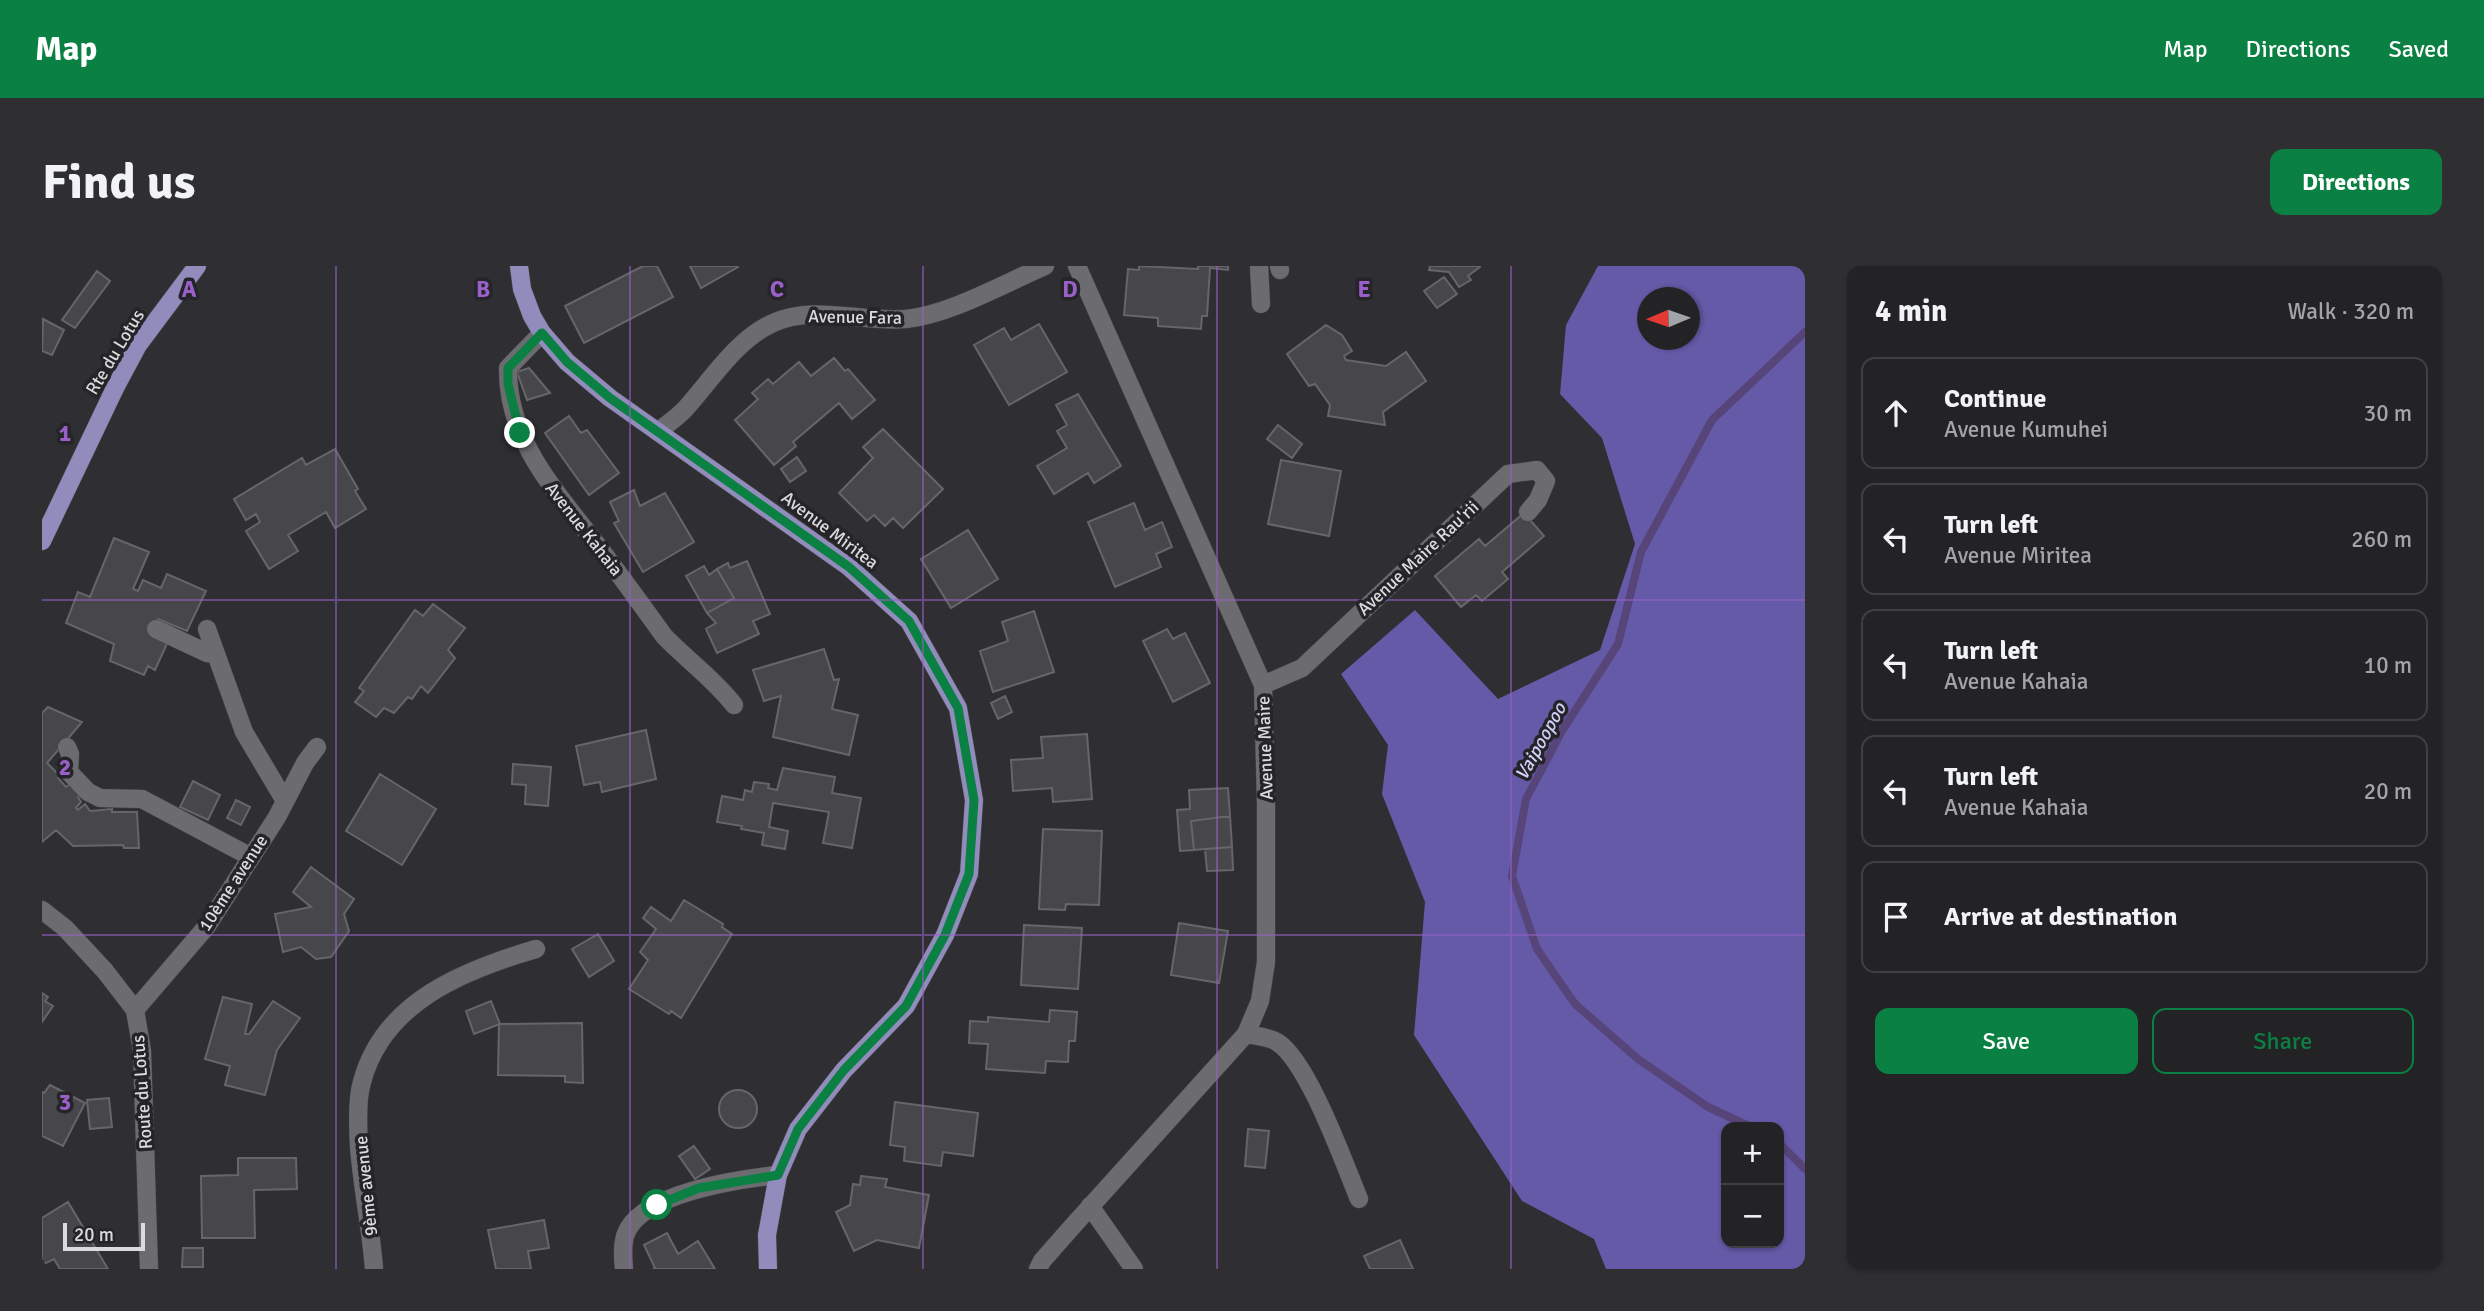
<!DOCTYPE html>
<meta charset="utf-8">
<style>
:root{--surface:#232326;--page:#2f2f32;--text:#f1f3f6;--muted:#a3a4a7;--line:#404043;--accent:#0b8043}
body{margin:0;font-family:Signika,sans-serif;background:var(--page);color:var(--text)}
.controls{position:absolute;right:21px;bottom:21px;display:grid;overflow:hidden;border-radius:14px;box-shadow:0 2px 5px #0004}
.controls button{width:63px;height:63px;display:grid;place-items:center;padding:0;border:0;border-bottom:2px solid var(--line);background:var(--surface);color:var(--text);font:35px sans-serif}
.compass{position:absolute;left:1595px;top:21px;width:63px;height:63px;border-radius:50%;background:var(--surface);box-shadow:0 2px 5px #0004;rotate:268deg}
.scale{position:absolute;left:21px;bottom:18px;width:82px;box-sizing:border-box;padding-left:7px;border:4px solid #dbdbdd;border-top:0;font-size:19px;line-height:24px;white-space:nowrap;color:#dbdbdd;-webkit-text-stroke:5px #252529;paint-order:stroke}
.stop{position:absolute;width:21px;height:21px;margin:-16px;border:5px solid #0b8043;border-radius:50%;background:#fff}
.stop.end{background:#0b8043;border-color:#fff;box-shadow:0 2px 7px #0008}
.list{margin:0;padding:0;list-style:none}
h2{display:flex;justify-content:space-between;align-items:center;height:91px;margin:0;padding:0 28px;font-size:30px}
h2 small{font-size:23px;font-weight:400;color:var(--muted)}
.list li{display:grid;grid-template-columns:46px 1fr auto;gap:21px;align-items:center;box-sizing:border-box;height:112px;margin:0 14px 14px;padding:0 14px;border:2px solid var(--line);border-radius:14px}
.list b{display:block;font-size:26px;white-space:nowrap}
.list p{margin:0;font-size:23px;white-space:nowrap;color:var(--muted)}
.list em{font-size:23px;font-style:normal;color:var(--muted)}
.actions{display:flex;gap:14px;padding:21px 28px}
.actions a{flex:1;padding:16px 0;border:2px solid var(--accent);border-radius:14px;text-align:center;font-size:24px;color:var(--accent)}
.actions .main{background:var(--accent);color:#fff}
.icon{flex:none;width:38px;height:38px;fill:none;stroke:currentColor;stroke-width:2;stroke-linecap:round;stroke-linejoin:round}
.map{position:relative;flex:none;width:1763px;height:1003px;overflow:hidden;border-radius:14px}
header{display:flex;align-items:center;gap:42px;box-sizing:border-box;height:98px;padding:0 35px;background:var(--accent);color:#fff}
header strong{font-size:33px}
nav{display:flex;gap:38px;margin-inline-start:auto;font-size:24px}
.intro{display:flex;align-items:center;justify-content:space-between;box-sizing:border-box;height:168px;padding:0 42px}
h1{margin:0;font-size:49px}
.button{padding:18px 32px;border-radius:14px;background:var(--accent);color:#fff;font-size:24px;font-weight:700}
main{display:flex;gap:42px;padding:0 42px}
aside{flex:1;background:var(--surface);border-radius:14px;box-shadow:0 2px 5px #0004}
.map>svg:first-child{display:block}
.forest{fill:#645aa7;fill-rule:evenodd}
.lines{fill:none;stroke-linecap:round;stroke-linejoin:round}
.stream{stroke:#57457a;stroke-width:8}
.building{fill:#47474b;stroke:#65656a;stroke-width:2}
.minor-casing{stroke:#4a4a4d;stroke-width:19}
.major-casing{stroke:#4a4a4d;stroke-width:19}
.minor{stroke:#6c6c70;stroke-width:18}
.major{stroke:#918cbb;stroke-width:18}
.route{stroke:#0b8043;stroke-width:9}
.grid{fill:none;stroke:#9860c8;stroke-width:2;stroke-opacity:0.55}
.labels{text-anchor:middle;stroke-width:7;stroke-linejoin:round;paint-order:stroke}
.street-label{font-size:18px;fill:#dbdbdd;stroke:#252529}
.water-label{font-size:19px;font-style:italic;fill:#d1cffa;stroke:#252529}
.grid-label{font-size:23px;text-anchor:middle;font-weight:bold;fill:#9860c8;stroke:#252529;stroke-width:7;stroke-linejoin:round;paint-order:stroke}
</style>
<header>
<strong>Map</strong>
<nav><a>Map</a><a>Directions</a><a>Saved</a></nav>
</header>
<div class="intro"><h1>Find us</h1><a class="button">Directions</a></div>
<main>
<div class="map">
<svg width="1763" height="1003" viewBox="0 0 1763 1003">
<rect width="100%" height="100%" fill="#2f2f33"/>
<!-- forest -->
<path class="forest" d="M1556 0H1763V1003H1564L1552 973 1480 935 1372 769 1383 636 1340 528 1346 479 1299 408 1373 344 1456 433 1558 384 1593 278 1560 172 1518 128 1524 59ZM1605 32H1647V74H1605ZM1684 861H1737V977H1684Z"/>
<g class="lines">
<!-- stream -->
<path class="stream" d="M1709 861 1666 841 1596 793 1533 738 1495 683 1470 610 1484 533 1520 465 1576 378 1599 286 1670 154 1763 66
M1737 877 1763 903"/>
</g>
<!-- building -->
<path class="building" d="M601 0H615L631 31 542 77 523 40Z
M648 0H695L696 1 659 22Z
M1097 0 1156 3V0H1186V4L1168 2 1165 50H1160L1159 63 1116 60V52L1082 49 1086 3 1097 4Z
M1388 0H1437L1438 1 1426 10 1429 14 1417 21 1407 6 1387 4Z
M55 5 68 15 33 62 20 54Z
M1402 11 1415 28 1395 42 1382 25Z
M1 53 22 64 10 89 0 85Z
M997 58 1025 106 967 139 932 79 962 62 969 74Z
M1284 59 1300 69 1310 85 1302 90 1304 94 1344 100 1364 86 1384 115 1341 146 1343 159 1286 150 1288 139 1273 118 1267 120 1245 88Z
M792 92 803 105 806 103 833 134 810 153 797 137 751 176 754 180 732 199 693 154 716 133 710 127 726 113 731 118 757 96 769 110Z
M487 102 508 127 485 134 475 106Z
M1036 128 1079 200 1052 217 1046 207 1012 228 995 200 1025 182 1015 165 1025 159 1014 139Z
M527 150 539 167 545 164 577 207 547 229 503 167Z
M1236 159 1260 178 1250 192 1225 173Z
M841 163 901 223 861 262 851 252 843 260 832 249 825 255 797 227 831 192 821 181Z
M293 183 316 223 313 225 324 243 293 262 284 246 246 269 256 285 227 303 204 265 218 256 214 248 204 254 192 233 260 192 264 199Z
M755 191 764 205 748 216 739 203Z
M1239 194 1299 205 1287 270 1226 258Z
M592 224 598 240 623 227 652 276 601 306 572 257 577 255 568 236Z
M1092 237 1103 264 1120 256 1130 281 1114 288 1119 301 1073 321 1046 256Z
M1482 247 1502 270 1460 306 1466 313 1440 335 1434 329 1419 341 1393 310 1437 273 1443 280Z
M926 264 956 313 909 342 879 293Z
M72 272 107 286 91 323 96 325 101 314 119 322 125 308 164 325 145 365 116 353 111 363 128 371 113 404 106 400 102 409 68 395 72 378 24 357 36 326 48 331Z
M705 295 728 348 711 355 717 368 675 387 664 363 674 357 665 347 692 332 675 303 686 297 688 302Z
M662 300 667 309 675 303 692 332 665 347 644 310Z
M391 338 423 362 406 384 413 392 386 427 379 420 370 433 366 431 352 447 342 442 334 451 313 436 322 425 317 422 373 344 381 350Z
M992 345 1012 406 951 426 938 385 966 375 960 356Z
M1125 363 1131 373 1143 367 1168 417 1131 436 1101 375Z
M782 383 792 414 797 413 790 443 816 449 807 489 731 471 739 430 722 435 711 404Z
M963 430 970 446 956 453 949 437Z
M6 441 40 456 5 497 18 510 16 512 24 521 28 518 39 527 36 531 39 536 34 542 36 544 43 538 48 545 70 543V546H95L97 582H82L81 579 31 580 14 564 0 576V447Z
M604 464 614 513 560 526 558 516 542 519 534 480Z
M1045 468 1050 533 1011 536 1010 522 971 525 969 494 1001 492 999 471Z
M471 498 509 501 506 540 483 538 484 519 470 518Z
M741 502 793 511 790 527 819 532 810 582 781 577 787 546 731 537 727 561 746 565 743 583 720 579 722 567 699 563 700 560 675 556 680 530 701 534 703 524 710 526 712 516 727 518 726 522 735 524Z
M338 508 394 543 360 599 304 565Z
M151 515 178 529 166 554 138 541Z
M1186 522 1188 550 1149 555 1152 584 1138 585 1135 544 1148 543 1147 524Z
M194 534 208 541 199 559 185 552Z
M1188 550 1190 581 1152 584 1149 555Z
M1001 563 1060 565 1057 639 1024 638 1023 644 997 643Z
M1190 581 1191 604 1165 605 1163 583Z
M269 601 312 633 302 648 307 665 289 691 274 693 259 681 241 686 233 648 269 641 251 626Z
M642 634 681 658 680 661 690 668 639 752 629 745 627 748 587 723 606 694 598 686 614 663 601 652 609 641 629 655Z
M1137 657 1186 665 1177 717 1129 709Z
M982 659 1040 662 1036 723 979 719Z
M556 668 572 695 547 711 530 683Z
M0 727 6 731 3 735 11 740 0 756Z
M181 731 210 738 203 768H207L231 735 258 752 235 784 223 829 183 819 188 800 163 793Z
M449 735 458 758 432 768 424 745Z
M1008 744 1035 746 1033 775H1027L1026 796 1004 795 1003 807 944 803 946 778 927 777 928 755 946 756V751L1007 756Z
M540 757 541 817 523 816V810L456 809 457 758Z
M8 819 43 837 21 880 0 870V826L2 827Z
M677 843a19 19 0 1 1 38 0a19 19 0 1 1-38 0Z
M67 832 70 861 48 863 45 834Z
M853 836 936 847 931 890 901 886 899 900 862 895 863 881 848 879Z
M1206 863 1227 865 1223 902 1203 900Z
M652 880 668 903 653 913 637 890Z
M196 892H254L255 923 212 924 213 972H160L159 910 196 909Z
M819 910 845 913 843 921 887 929 877 982 835 974 812 985 794 946 808 939 811 918 818 919Z
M26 936 66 1003H18L12 993 0 999V952Z
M502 954 507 982 486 985 489 1003H454L446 964Z
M625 967 636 988 656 975 673 1003H611L613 1002 602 979Z
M1358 974 1371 1003H1328L1322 990Z
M141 982H161V1001H140Z"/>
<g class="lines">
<defs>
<path id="minor" d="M1217 0 1219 38
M1237 0 1238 4
M500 67 466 102C465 173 512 223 552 275 576 306 599 338 622 370 645 394 672 413 692 439
M616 166C625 158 636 151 644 142 670 113 695 73 731 57 772 38 821 57 864 53 909 48 961 18 1003 0
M114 363 165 387 174 388
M165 363 202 466 243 535
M1221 419 1260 402 1466 208 1495 204 1504 215 1496 234 1486 246
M25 481 28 488 27 506 46 526 58 532 100 533 209 591
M0 644 23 662 63 705 93 744 100 785 107 1003
M93 744 165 660 235 551 263 497 275 481
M1204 768C1213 770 1227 771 1235 776 1266 795 1302 897 1317 933
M1048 940 1092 1003
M332 1003C329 962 320 921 317 880 316 863 315 832 320 816 341 736 422 704 494 683
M582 1003C581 992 580 981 583 970 596 927 698 913 736 909
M996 1003 1000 995 1029 962 1204 768 1218 735 1224 696V537L1221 419 1035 0"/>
<path id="major" d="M477 0 480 23 490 50 500 67 525 96 568 132 807 301 867 355 916 442 932 534 927 608 903 669 864 740 802 804 756 863 736 909 725 969 726 1003
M0 275 73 122 96 79 155 0"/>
</defs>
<!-- minor casing -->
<use href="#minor" class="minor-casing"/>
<!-- major casing -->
<use href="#major" class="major-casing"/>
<!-- minor -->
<use href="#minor" class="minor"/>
<!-- major -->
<use href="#major" class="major"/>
</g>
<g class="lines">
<!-- route -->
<path class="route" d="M478 167 466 118V102L500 67 525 96 568 132 807 301 867 355 916 442 932 534 927 608 903 669 864 740 802 804 756 863 736 909 657 922 615 939"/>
</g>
<!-- grid -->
<path class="grid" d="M294 0V1003M588 0V1003M881 0V1003M1175 0V1003M1469 0V1003M0 334H1763M0 669H1763"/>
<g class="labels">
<!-- street labels -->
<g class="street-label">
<text transform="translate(813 51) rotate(1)" y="6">Avenue Fara</text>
<text transform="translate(73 86) rotate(-59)" y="6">Rte du Lotus</text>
<text transform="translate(542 263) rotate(52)" y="6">Avenue Kahaia</text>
<text transform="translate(788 264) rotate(37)" y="6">Avenue Miritea</text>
<text transform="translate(1376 292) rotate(-43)" y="6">Avenue Maire Rau'rii</text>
<text transform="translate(1223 482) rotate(-92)" y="6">Avenue Maire</text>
<text transform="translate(191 617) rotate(-57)" y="6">10ème avenue</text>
<text transform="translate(100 826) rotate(-94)" y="6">Route du Lotus</text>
<text transform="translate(324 920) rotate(-96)" y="6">9ème avenue</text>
</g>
<!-- water labels -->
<g class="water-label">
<text transform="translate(1498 475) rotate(-61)" y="7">Vaipoopoo</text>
</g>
</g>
<g class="grid-label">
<text x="147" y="31">A</text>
<text x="441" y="31">B</text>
<text x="735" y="31">C</text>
<text x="1028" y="31">D</text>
<text x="1322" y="31">E</text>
<text x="23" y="175">1</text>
<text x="23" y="509">2</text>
<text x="23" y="844">3</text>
</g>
</svg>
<div class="controls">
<button>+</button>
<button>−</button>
</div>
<svg class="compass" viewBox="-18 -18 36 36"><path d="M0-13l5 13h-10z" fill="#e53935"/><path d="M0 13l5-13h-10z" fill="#a3a4a7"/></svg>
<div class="scale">20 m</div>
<div class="stop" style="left:615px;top:939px"></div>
<div class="stop end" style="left:478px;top:167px"></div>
</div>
<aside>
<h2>4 min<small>Walk · 320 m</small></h2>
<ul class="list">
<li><svg class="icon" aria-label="ahead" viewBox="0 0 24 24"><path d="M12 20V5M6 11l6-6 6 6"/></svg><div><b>Continue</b><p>Avenue Kumuhei</p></div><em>30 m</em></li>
<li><svg class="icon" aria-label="left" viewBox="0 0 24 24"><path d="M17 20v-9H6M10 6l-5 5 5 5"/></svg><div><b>Turn left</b><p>Avenue Miritea</p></div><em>260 m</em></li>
<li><svg class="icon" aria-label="left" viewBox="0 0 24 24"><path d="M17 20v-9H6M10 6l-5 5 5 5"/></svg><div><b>Turn left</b><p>Avenue Kahaia</p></div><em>10 m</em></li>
<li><svg class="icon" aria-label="left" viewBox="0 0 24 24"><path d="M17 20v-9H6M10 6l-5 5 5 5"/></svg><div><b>Turn left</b><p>Avenue Kahaia</p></div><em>20 m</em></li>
<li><svg class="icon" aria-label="arrive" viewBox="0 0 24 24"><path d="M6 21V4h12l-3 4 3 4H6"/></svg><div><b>Arrive at destination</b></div></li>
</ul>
<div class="actions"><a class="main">Save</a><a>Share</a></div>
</aside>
</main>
